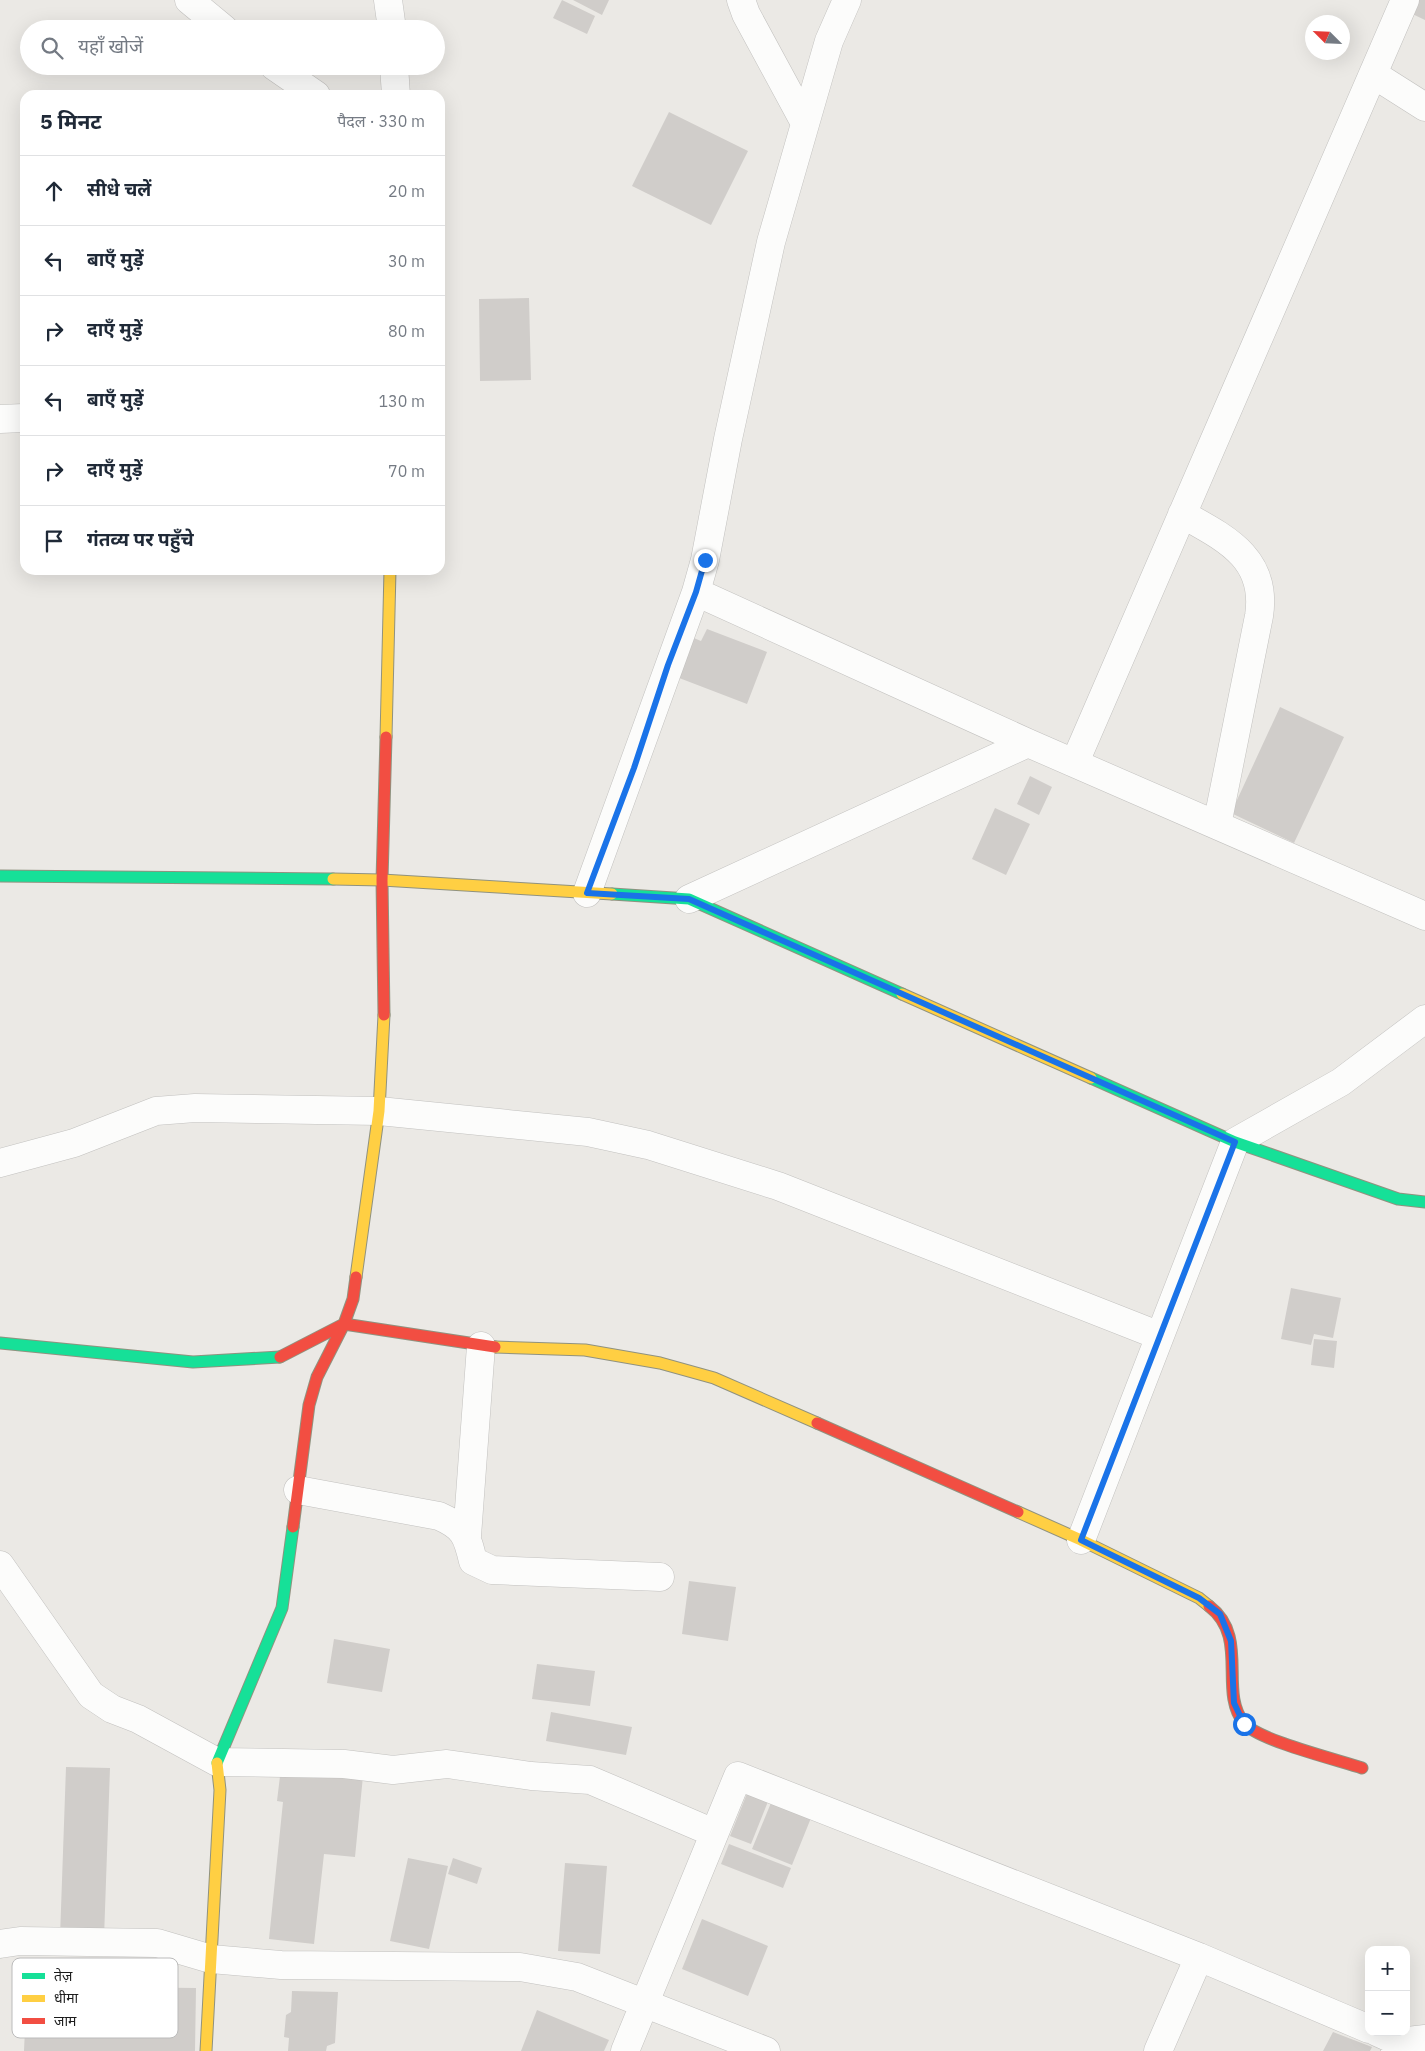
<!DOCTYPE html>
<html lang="hi">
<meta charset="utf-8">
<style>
:root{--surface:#fff;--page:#f2f2f3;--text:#1f2937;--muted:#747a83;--line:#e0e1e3}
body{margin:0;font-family:"IBM Plex Sans","Noto Sans Devanagari",sans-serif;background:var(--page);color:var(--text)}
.controls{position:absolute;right:15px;bottom:15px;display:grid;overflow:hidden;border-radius:10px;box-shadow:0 5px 20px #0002}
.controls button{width:45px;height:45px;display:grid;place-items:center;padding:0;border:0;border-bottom:1px solid var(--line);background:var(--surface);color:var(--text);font:25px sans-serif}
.compass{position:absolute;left:1305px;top:15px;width:45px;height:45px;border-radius:50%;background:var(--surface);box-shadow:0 5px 20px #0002;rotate:294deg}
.stop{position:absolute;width:15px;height:15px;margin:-11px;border:4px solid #1a73e8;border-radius:50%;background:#fff}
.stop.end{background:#1a73e8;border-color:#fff;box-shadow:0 1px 5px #0008}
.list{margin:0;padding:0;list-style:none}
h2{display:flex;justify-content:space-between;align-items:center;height:65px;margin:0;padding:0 20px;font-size:21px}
h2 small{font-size:16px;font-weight:400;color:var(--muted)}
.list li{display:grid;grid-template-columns:32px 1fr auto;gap:15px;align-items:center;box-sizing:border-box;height:70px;padding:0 20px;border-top:1px solid var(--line)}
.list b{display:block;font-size:19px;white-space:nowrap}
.list em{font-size:16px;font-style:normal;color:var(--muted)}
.icon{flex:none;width:28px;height:28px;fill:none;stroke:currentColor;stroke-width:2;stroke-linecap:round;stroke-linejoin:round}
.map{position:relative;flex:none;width:1425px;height:2051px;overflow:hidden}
.search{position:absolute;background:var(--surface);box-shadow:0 5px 20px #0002;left:20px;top:20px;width:425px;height:55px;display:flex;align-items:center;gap:12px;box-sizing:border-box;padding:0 18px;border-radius:28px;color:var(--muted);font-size:19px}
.panel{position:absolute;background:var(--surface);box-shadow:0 5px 20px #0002;left:20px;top:90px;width:425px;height:485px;border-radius:15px}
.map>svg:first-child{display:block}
.building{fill:#d0cdca}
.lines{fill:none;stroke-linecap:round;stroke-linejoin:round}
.street-casing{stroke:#c2c1bf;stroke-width:29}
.fast-casing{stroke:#90927f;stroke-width:13}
.slow-casing{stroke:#90927f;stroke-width:13}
.jam-casing{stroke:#90927f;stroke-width:13}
.street{stroke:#fcfcfb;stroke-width:28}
.fast{stroke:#16e098;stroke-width:11}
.slow{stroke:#ffcf43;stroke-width:11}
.jam{stroke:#f24e42;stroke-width:11}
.route{stroke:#1a73e8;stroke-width:6}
.key{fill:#fff;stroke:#bbb;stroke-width:1}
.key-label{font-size:14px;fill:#1c1c1c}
</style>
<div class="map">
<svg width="1425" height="2051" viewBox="0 0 1425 2051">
<rect width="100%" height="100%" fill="#ebe9e5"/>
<!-- building -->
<path class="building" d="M562 0 595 16 587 34 553 18Z
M573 0H609L602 15Z
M1409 0H1425V20L1404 10Z
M669 112 748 151 711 225 632 186Z
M529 298 531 380 480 381 479 299Z
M707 629 767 652 747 704 674 676 689 636 701 641Z
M1280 707 1344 737 1294 843 1231 813Z
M1030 776 1052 787 1039 815 1017 804Z
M995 808 1030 824 1006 875 972 859Z
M1291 1288 1341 1298 1333 1338 1314 1334 1311 1345 1281 1339Z
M1314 1339 1337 1341 1334 1368 1311 1365Z
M689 1581 736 1587 728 1641 682 1634Z
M334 1639 390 1649 382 1692 327 1683Z
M537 1664 595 1671 590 1706 532 1699Z
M551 1712 632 1727 626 1755 546 1741Z
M66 1767 110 1768 104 1938 60 1937Z
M281 1768 363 1776 355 1857 324 1854 314 1944 269 1939 283 1802 277 1801Z
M748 1791 769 1799 751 1844 730 1836Z
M773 1798 813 1813 792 1865 752 1849Z
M729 1844 791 1868 783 1888 721 1864Z
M408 1858 448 1866 429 1949 390 1941Z
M453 1858 482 1868 477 1884 448 1874Z
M565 1863 607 1866 600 1954 558 1951Z
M702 1919 768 1946 748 1996 682 1969Z
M110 1987 196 1988 195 2051H24L25 2029 109 2030Z
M292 1991 338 1992 335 2043 327 2046 326 2051H288L289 2038 284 2037 286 2015 291 2012Z
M537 2010 609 2040 604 2051H521Z
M1333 2032 1372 2047 1370 2051H1323Z"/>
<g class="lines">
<defs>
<path id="street" d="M189 0 224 29
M388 0 392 29
M741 0 746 14 805 123
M274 66 316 95
M394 66 396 95
M1373 74 1425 107
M0 419 23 418
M1182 514C1225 538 1268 558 1259 616L1217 825
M696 592 1028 743 1425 916
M1075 762 1405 0
M587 893 696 592 705 560 728 439 771 242 829 41 847 0
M689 899 1028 743
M0 1163 74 1143 156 1111 195 1108 379 1111 588 1132 648 1145 778 1186 1160 1336
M298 1490 439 1516C464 1527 467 1535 473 1561L492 1570 660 1577
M467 1536 481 1346
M1081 1540 1235 1142 1341 1082 1425 1019
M0 1565 91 1695 112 1709 138 1719 217 1762 344 1764 393 1770 447 1764 531 1776 590 1780 714 1833
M0 1944 20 1941 157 1943 211 1959 281 1965 520 1967 577 1977 766 2051
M1377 2032 1399 2042 1395 2051
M1399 2042 1425 2039
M625 2051 738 1776 1199 1957 1369 2029
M1158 2051 1199 1957"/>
<path id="fast" d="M0 876 333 879
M612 894 689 899 902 994
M1091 1078 1235 1142 1398 1199 1425 1202
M0 1343 193 1362 280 1357
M217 1763 282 1608 293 1527"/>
<path id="slow" d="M386 737 390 570
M333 879 382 880 612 894
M902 994 1091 1078
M356 1277 379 1111 384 1015
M495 1347 585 1350 660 1363 714 1378 817 1423
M1018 1512 1081 1540 1199 1598 1209 1606
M206 2051 220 1790 217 1763"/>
<path id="jam" d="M384 1015 382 880 386 737
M280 1357 344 1324 495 1347
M817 1423 1018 1512
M293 1527 309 1405 317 1377 344 1324 353 1299 356 1277
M1209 1606C1250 1637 1218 1691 1244 1723 1257 1740 1338 1760 1362 1768"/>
</defs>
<!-- street casing -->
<use href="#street" class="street-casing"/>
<!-- fast casing -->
<use href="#fast" class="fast-casing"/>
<!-- slow casing -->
<use href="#slow" class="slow-casing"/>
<!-- jam casing -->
<use href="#jam" class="jam-casing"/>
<!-- street -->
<use href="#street" class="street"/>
<!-- fast -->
<use href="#fast" class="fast"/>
<!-- slow -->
<use href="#slow" class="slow"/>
<!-- jam -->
<use href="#jam" class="jam"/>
</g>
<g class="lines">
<!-- route -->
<path class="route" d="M705 560 696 592 668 665 634 768 587 893 689 899 1235 1142 1081 1540 1199 1598 1220 1614 1231 1641 1234 1703 1244 1724"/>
</g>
<!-- legend -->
<rect x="12" y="1958" width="166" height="80" rx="8" class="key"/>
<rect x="22" y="1973" width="23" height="6" fill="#16e098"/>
<rect x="22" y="1995" width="23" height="7" fill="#ffcf43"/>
<rect x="22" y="2018" width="23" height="6" fill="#f24e42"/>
<g class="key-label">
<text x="54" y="1981">तेज़</text>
<text x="54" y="2003">धीमा</text>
<text x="54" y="2026">जाम</text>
</g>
</svg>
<div class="controls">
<button>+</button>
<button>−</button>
</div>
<svg class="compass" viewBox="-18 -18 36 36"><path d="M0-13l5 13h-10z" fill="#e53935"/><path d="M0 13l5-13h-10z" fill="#747a83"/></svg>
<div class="stop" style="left:1244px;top:1724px"></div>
<div class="stop end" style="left:705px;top:560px"></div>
<div class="search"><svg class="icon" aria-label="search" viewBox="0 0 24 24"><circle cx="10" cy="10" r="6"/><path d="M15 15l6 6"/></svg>यहाँ खोजें</div>
<section class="panel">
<h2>5 मिनट<small>पैदल · 330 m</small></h2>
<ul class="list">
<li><svg class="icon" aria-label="ahead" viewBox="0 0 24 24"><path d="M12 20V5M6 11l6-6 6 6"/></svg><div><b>सीधे चलें</b></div><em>20 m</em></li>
<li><svg class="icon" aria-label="left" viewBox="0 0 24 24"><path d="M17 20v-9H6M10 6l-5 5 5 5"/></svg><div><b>बाएँ मुड़ें</b></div><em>30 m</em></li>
<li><svg class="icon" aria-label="right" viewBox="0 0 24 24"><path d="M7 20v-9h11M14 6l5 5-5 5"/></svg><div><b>दाएँ मुड़ें</b></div><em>80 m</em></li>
<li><svg class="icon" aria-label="left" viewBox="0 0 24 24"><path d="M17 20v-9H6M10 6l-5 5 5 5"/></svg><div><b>बाएँ मुड़ें</b></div><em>130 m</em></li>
<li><svg class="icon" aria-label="right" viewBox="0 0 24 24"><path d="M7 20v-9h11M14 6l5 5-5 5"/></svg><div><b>दाएँ मुड़ें</b></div><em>70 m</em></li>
<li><svg class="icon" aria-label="arrive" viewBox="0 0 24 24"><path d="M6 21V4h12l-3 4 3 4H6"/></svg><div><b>गंतव्य पर पहुँचे</b></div></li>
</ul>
</section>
</div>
